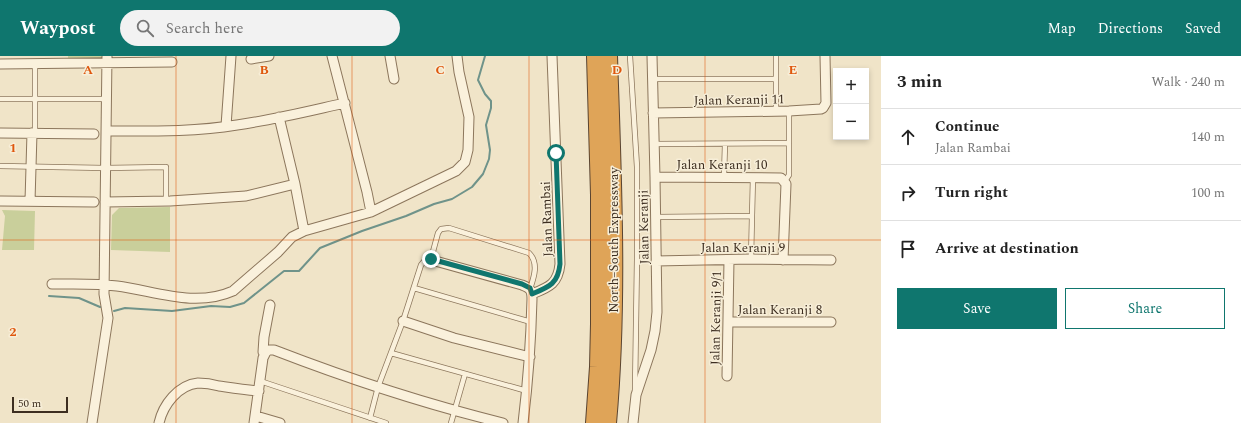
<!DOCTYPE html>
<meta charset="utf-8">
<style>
:root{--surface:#fff;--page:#f2f2f2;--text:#222;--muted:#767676;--line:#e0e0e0;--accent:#0f766e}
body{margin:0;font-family:Spectral,serif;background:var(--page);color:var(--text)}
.controls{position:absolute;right:12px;top:12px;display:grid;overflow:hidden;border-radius:0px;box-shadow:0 2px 6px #0003}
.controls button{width:36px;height:36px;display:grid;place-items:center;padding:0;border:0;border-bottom:1px solid var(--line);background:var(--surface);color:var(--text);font:20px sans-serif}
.scale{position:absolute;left:12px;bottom:10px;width:56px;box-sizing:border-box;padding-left:4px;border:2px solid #3d2e20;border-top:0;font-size:11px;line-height:14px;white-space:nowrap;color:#3d2e20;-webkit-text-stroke:3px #f7eed8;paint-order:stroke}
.stop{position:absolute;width:12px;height:12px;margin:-9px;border:3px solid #0f766e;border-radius:50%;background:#fff}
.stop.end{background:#0f766e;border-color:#fff;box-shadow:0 1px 4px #0008}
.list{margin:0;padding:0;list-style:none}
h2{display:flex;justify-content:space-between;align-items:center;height:52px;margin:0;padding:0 16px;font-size:17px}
h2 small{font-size:13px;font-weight:400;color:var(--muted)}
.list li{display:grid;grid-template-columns:26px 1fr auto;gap:12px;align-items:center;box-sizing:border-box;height:56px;padding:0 16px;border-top:1px solid var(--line)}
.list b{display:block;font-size:15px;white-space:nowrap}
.list p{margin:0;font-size:13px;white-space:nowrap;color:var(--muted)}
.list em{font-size:13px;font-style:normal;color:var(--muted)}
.actions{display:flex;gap:8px;padding:12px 16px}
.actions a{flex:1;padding:9px 0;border:1px solid var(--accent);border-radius:0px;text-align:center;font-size:14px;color:var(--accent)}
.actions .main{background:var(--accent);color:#fff}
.icon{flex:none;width:22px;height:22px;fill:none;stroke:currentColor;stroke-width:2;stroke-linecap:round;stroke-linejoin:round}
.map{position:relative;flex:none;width:881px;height:367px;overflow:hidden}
header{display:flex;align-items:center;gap:24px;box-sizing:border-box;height:56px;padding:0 20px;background:var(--accent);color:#fff}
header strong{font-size:19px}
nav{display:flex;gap:22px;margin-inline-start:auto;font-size:14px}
.search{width:280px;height:36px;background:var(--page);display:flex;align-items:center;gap:10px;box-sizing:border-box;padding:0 14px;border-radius:22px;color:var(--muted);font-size:15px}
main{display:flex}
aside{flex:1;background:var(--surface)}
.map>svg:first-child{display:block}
.green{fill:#c9cf9b}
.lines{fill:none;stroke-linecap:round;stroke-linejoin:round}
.stream{stroke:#6f938a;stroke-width:2}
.lane-casing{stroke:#8c765c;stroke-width:6}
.street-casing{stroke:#8c765c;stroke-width:11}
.highway-casing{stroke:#5a4430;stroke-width:18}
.lane{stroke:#faf1dc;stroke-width:4.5}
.street{stroke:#faf1dc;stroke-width:9}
.highway{stroke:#dfa458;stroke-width:16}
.route{stroke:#0f766e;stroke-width:5}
.grid{fill:none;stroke:#df570d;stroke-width:1;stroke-opacity:0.55}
.labels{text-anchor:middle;stroke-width:3;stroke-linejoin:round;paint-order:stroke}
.street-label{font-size:13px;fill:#3d2e20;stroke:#f7eed8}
.grid-label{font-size:13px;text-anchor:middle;font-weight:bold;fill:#df570d;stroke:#f7eed8;stroke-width:3;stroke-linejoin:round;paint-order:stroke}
</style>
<header>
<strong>Waypost</strong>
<div class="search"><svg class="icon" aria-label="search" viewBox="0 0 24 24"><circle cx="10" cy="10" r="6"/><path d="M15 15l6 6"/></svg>Search here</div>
<nav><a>Map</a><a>Directions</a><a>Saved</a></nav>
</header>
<main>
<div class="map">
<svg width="881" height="367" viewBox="0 0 881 367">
<rect width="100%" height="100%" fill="#f0e4c8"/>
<!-- green -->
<path class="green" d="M68 0H103V3L68 2Z
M170 151V196L111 194 112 159 119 152Z
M2 154 35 155 34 194H2L5 160Z"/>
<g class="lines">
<!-- stream -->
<path class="stream" d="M49 240 79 242 100 251
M114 255 125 252 172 255 211 250 230 251 244 247 284 215H299L320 192 362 175 406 160 434 148 452 143 472 131 483 118 489 103 490 94 486 69 491 52V45L485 38 478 24 485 0"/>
<defs>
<path id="lane" d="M630 0 637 111V203L635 334
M652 23H776
M0 43H106
M776 55V0
M35 77V8
M654 88 789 87
M0 110 105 112 166 111V145
M724 120 725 88
M785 125 789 119V55
M656 161 752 160 753 121
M431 203 438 177 441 173 449 172 529 197C539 207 534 221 530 233
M751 203 752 160
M414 232 531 266
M391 297 527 335
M260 325 386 367
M370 362 378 331 403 265 421 209 426 203H428
M451 367 465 318"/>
<path id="street" d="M332 0 367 136 371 156
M390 0 394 23
M251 3 269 0
M0 8 172 6
M653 57 789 55 821 53 823 52 826 47 825 0
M279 61 295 128 304 175
M226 70 231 0
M106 75C149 75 194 76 237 69 273 64 309 55 345 47
M0 77 94 78
M655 121 781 122 786 128 783 204
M1 145 94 146
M30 145 32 77
M105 146 170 145 246 140 295 128
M428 203 522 229C530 232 532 234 532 243 531 284 528 326 523 367
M656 205 751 203 831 204
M52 228C74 228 96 227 117 230 155 235 195 252 233 235L278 196 292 181 304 175 371 156 456 115 465 106 468 94 469 61 459 16 457 0
M532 238C549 231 558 228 560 208L552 0
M403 265 454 282 530 301
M728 266H831
M266 296H263L264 281 270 249
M727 320 729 204
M256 360 280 367
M92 367 108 262 104 238 107 0
M159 367C163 349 178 329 198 327 205 327 212 328 219 330 233 332 246 334 259 335
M254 367 263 302 266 296 269 294H274C349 323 425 348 503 367
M633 367 636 339 651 294 655 275 657 256 655 121 652 0"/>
<path id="highway" d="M594 367 598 311 599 268V139L595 0
M608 367C619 245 613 122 609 0"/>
</defs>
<!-- lane casing -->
<use href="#lane" class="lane-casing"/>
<!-- street casing -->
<use href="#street" class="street-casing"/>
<!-- highway casing -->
<use href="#highway" class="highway-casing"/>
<!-- lane -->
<use href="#lane" class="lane"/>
<!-- street -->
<use href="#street" class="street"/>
<!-- highway -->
<use href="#highway" class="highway"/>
</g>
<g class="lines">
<!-- route -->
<path class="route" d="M431 203 522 228 530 232 532 238C549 231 558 228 560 208L556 97"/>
</g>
<!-- grid -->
<path class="grid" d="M176 0V367M352 0V367M529 0V367M705 0V367M0 184H881"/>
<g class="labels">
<!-- street labels -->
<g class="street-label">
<text transform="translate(739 43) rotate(-1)" y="5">Jalan Keranji 11</text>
<text x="722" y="113">Jalan Keranji 10</text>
<text transform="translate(546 163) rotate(-92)" y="5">Jalan Rambai</text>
<text transform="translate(643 171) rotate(-91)" y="5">Jalan Keranji</text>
<text transform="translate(613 184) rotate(-90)" y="5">North–South Expressway</text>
<text x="743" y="196">Jalan Keranji 9</text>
<text x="780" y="258">Jalan Keranji 8</text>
<text transform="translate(715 262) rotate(-89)" y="5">Jalan Keranji 9/1</text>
</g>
</g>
<g class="grid-label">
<text x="88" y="18">A</text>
<text x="264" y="18">B</text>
<text x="440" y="18">C</text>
<text x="617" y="18">D</text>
<text x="793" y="18">E</text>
<text x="13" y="96">1</text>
<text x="13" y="280">2</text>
</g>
</svg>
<div class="controls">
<button>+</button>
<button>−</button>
</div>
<div class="scale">50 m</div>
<div class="stop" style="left:556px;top:97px"></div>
<div class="stop end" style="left:431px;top:203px"></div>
</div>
<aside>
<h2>3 min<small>Walk · 240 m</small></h2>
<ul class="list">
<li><svg class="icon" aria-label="ahead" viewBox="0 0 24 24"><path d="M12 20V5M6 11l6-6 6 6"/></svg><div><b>Continue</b><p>Jalan Rambai</p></div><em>140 m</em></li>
<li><svg class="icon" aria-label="right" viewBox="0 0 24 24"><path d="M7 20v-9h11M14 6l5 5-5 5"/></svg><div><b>Turn right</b></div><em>100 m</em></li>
<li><svg class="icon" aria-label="arrive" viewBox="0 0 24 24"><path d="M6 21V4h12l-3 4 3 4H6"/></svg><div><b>Arrive at destination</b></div></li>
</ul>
<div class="actions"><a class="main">Save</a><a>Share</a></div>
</aside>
</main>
